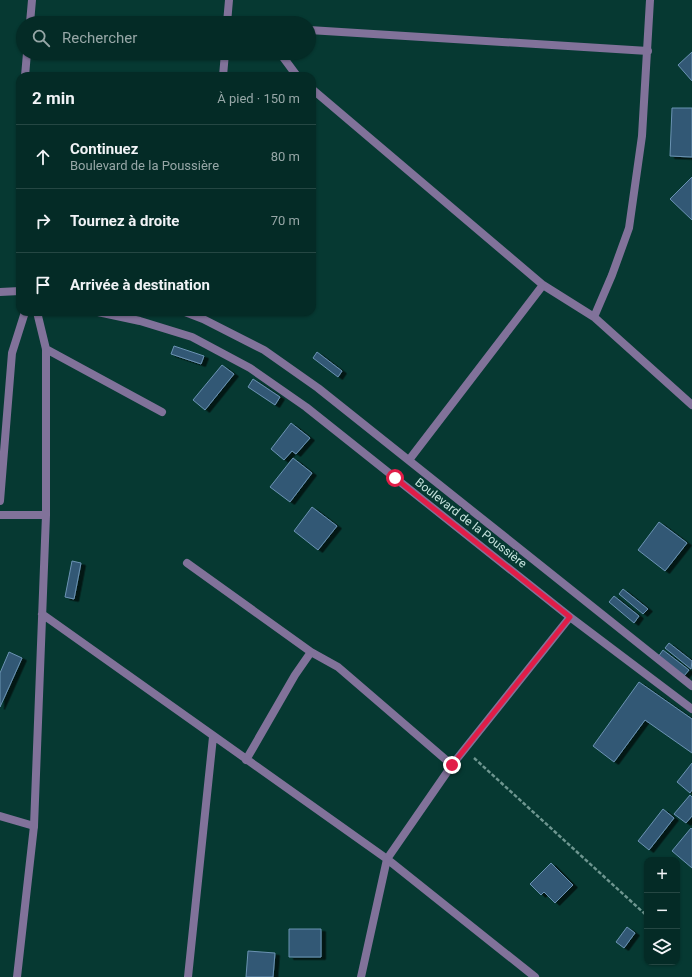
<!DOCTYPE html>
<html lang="fr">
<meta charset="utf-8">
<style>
:root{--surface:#042b26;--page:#123732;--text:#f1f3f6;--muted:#97a7a7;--line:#254743}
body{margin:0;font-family:Roboto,sans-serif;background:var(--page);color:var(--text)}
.controls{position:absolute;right:12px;bottom:12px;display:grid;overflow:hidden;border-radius:8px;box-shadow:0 1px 3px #0004}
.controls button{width:36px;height:36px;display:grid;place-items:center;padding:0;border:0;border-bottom:1px solid var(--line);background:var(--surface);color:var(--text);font:20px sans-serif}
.stop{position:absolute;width:12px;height:12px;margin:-9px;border:3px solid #e11d48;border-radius:50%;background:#fff}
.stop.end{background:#e11d48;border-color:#fff;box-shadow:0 1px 4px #0008}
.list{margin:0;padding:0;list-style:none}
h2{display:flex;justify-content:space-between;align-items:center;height:52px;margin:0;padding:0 16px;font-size:17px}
h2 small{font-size:13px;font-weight:400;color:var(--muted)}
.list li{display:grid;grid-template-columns:26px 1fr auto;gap:12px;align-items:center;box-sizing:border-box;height:64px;padding:0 16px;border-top:1px solid var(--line)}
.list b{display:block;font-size:15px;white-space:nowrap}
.list p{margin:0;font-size:13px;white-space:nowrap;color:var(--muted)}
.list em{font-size:13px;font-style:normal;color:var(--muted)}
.icon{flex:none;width:22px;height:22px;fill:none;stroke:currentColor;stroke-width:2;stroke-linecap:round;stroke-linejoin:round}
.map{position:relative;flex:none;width:692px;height:977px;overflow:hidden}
.search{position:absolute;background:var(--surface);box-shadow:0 1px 3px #0004;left:16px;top:16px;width:300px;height:44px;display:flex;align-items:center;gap:10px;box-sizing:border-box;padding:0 14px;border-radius:22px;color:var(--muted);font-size:15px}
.panel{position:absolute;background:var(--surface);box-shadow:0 1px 3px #0004;left:16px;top:72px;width:300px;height:244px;border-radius:12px}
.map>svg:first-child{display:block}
.building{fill:#325875;stroke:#6b93b3;filter:url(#shadow)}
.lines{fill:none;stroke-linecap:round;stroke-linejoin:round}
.path{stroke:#6e9690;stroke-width:2.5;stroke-dasharray:4 2;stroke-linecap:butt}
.lane{stroke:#81729a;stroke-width:8}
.street{stroke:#81729a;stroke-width:8}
.route{stroke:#e11d48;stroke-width:5}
.labels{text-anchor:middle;stroke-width:3;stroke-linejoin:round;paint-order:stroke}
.street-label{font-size:12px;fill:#c6e4de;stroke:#063932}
</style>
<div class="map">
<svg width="692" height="977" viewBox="0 0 692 977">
<defs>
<filter id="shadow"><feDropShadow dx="4.5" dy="2.5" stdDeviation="0" flood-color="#0009"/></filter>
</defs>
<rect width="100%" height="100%" fill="#063932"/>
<!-- building -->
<path class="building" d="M692 52V81L678 65Z
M672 108H692V157L670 156Z
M692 177V220L670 199Z
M174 346 204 356 201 364 171 354Z
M317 352 342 371 338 377 313 358Z
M222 365 234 374 205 410 193 400Z
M253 379 280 397 275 405 248 387Z
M291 423 310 438 296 454 292 451 284 460 271 449Z
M293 458 312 473 290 502 270 487Z
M312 507 337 526 318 550 294 531Z
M659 522 687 543 665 571 638 550Z
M72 561 81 563 74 599 65 597Z
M623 589 648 609 643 614 619 594Z
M614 596 639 616 634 623 609 602Z
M669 643 692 661 691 669 665 648Z
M663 650 689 670 684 676 658 657Z
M9 652 22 658 0 707V673Z
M639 682 692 719V753L645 720 614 762 593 746Z
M692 763V790L690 793 677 782Z
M690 795 692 797V816L686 823 674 814Z
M663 809 674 818 649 850 638 841Z
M691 828 692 829V868L672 851Z
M551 863 573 885 555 903 544 892 541 895 530 884Z
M627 927 635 933 624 948 616 942Z
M289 929H321V957H289Z
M248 951 275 953 273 977H246Z"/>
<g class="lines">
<!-- path -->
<path class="path" d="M474 758 645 914"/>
<!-- lane -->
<path class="lane" d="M0 501 12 353 25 312
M0 816 34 826"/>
<!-- street -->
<path class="street" d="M30 23 32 0
M227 23 229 0
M309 30 648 51
M280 53 297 76
M25 76 27 53
M223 76 225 53
M312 89 543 285 409 460
M543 285 594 317 612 275 629 228 642 136 650 0
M0 292 20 291
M98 312 140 321 192 337 250 368 306 407 570 617 692 709
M185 312 203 319 264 350 318 388 692 686
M594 317 692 405
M46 349 162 412
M0 515H46
M187 563 311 652
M42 614 387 859 535 977
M246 760 295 675 311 652 338 667 452 765
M17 977 34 826 46 515V349L37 312
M188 977 213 737
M361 977 387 859 452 765 570 617"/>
</g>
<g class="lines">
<!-- route -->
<path class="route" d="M395 478 570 617 452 765"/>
</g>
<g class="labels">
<!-- street labels -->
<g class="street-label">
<text transform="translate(471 523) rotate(38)" y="4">Boulevard de la Poussière</text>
</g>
</g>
</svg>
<div class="controls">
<button>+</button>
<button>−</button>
<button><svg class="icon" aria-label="layers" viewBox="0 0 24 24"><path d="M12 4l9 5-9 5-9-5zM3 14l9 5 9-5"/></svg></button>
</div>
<div class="stop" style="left:395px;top:478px"></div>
<div class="stop end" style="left:452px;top:765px"></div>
<div class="search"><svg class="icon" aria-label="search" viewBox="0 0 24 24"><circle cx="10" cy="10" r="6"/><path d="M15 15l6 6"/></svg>Rechercher</div>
<section class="panel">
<h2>2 min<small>À pied · 150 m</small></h2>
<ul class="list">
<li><svg class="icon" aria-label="ahead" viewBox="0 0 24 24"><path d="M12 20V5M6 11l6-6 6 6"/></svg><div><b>Continuez</b><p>Boulevard de la Poussière</p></div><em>80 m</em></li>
<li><svg class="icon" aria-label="right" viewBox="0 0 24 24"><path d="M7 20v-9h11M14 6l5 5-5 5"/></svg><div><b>Tournez à droite</b></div><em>70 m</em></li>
<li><svg class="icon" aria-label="arrive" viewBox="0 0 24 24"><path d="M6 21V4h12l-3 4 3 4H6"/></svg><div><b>Arrivée à destination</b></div></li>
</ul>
</section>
</div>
